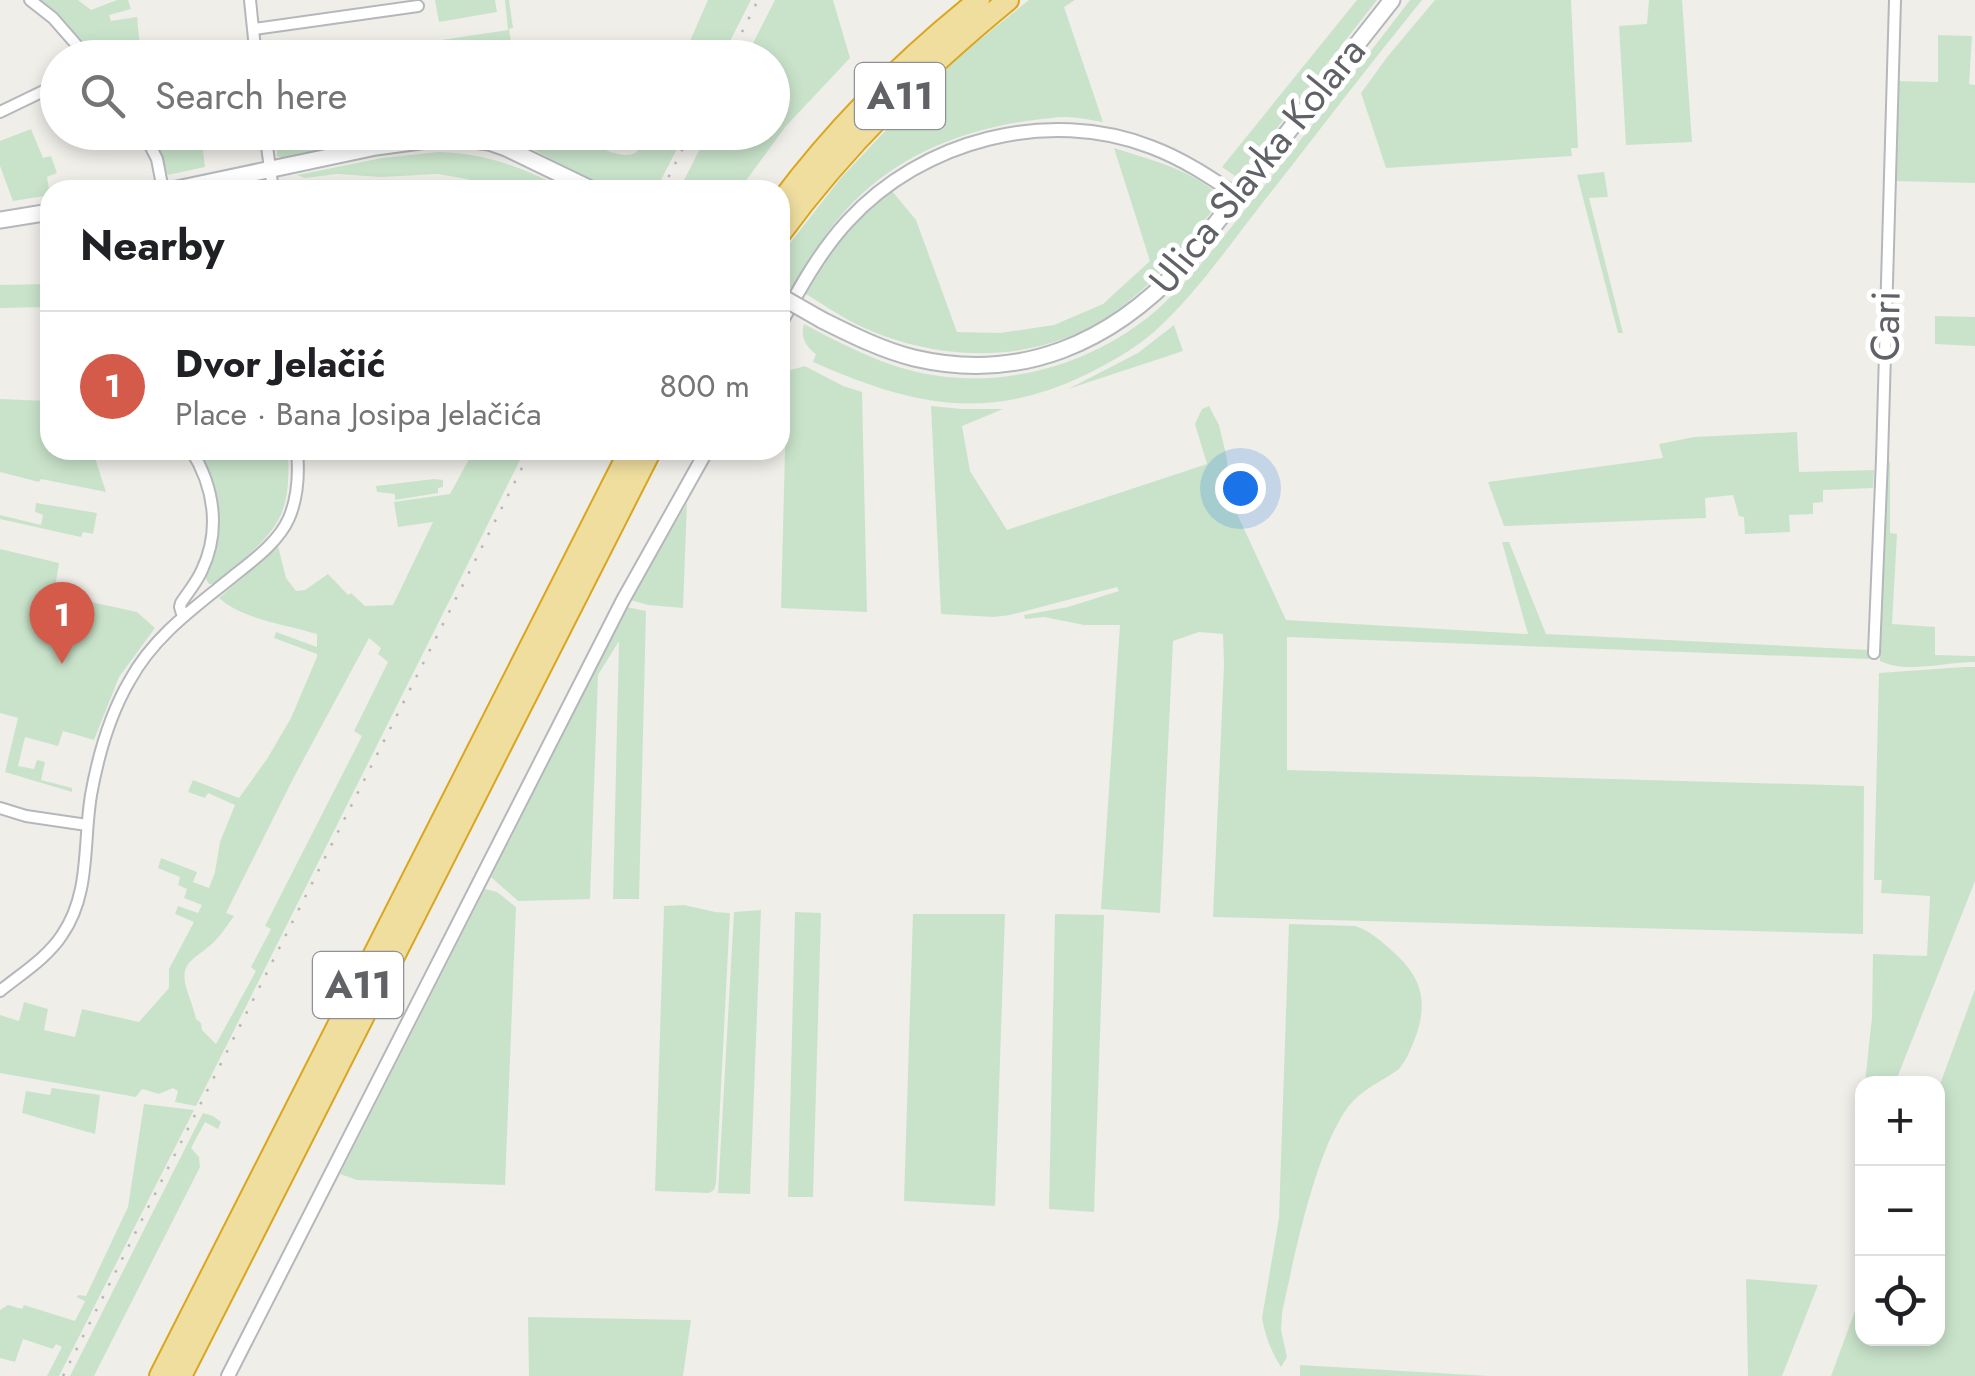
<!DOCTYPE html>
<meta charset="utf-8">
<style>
:root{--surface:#fff;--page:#f2f2f2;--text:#202124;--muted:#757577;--line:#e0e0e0;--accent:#d45a4a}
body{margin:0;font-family:Jost,sans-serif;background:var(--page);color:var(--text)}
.controls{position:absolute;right:30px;bottom:30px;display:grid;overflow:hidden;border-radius:20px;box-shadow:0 5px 15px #0003}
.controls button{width:90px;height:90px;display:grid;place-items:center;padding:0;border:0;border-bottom:2px solid var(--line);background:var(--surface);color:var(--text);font:50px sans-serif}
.you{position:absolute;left:1240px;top:488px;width:35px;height:35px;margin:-25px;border:8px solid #fff;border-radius:50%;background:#1a73e8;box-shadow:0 0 0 15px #1a73e833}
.badge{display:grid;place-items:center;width:65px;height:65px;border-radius:50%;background:var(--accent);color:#fff;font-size:32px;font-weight:700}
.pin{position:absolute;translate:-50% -82px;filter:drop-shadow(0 2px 5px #0008)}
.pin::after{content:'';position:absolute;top:52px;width:35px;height:30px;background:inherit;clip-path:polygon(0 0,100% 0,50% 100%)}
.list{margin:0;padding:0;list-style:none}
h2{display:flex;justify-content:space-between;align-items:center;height:130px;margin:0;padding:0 40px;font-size:42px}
h2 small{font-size:32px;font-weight:400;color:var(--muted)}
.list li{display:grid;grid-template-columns:65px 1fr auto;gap:30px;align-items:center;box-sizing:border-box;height:150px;padding:0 40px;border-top:2px solid var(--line)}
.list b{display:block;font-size:38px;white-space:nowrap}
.list p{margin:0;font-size:32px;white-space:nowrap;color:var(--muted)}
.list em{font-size:32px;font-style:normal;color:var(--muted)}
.icon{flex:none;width:55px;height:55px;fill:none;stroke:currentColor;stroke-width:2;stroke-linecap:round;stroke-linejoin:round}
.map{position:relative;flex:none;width:1975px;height:1376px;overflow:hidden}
.search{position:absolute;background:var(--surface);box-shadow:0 5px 15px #0003;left:40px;top:40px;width:750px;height:110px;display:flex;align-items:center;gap:25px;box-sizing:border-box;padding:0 35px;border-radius:55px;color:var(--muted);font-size:38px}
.panel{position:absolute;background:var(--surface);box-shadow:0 5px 15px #0003;left:40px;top:180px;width:750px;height:280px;border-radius:30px}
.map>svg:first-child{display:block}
.green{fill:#c9e3ca;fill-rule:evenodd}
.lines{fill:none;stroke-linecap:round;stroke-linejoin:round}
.minor-casing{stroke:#b5b7bb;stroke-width:14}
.tertiary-casing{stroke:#b5b7bb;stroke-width:16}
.secondary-casing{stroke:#b4b7bb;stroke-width:19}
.motorway-casing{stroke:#daa61e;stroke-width:24}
.minor{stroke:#fff;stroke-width:10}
.tertiary{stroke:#fff;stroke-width:12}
.secondary{stroke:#fff;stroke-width:15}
.motorway{stroke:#f0de9f;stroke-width:20}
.rail{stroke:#b6b6b7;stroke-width:2.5;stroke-dasharray:2.5 12;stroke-linecap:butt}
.secondary-bridge-casing{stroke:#b4b7bb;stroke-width:19;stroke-linecap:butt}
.secondary-bridge{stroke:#fff;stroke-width:15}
.labels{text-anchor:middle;stroke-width:10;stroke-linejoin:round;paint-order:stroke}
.shield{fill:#fff;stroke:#909194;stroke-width:2.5}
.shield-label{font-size:38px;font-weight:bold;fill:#606266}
.street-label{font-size:40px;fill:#606266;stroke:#fff}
</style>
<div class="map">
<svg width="1975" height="1376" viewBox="0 0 1975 1376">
<rect width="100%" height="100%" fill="#f0eee9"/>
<!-- green -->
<path class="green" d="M39 0H78L91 10 117 0H128L131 9 109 15 111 21 137 17 140 47 146 51V57H100Z
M435 0H495L497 12 439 22Z
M505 0H509L513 28 509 29 513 57H350L349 54 508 30Z
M708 0H751L722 57H683Z
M775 0H833L850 58 786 126 739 190H679L708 133 772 132V58L746 57Z
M1029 0H1075L1064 7 1103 122C1090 120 1077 117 1065 117 1055 117 1044 119 1034 120 962 129 893 157 844 212 823 235 808 262 793 289L780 281V256L840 179 917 97 961 55Z
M1357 0H1377L1238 178 1222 167Z
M1410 0H1422C1366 69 1312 140 1257 210 1225 251 1194 296 1154 332 1133 350 1108 364 1083 376 983 423 909 404 813 362L816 354C806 347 800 337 804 324 838 342 872 360 909 370 996 393 1092 367 1159 308 1196 274 1227 232 1259 192 1309 129 1361 65 1410 0Z
M1435 0H1571L1578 148H1571L1572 156 1386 168 1361 93 1388 56Z
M1649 0H1682L1692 142 1626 145 1619 26 1647 24Z
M1938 35 1972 36 1969 84 1975 85V183L1893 181 1896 81 1938 82Z
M31 129 43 158 51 156 57 173 47 177 50 195 13 201 0 166V141Z
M149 133H201L205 167 168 175Z
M347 133H428L287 160 277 156V147Z
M469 133H553L571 140 574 136C588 142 621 161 635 153 641 149 645 139 649 133H685L656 190H609L527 146Z
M1114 148C1151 160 1194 170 1222 198 1190 240 1156 283 1112 314 1036 366 936 363 856 324 838 315 821 303 804 293 829 254 855 220 892 191L916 220 957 332 1000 333 1054 325 1103 304 1150 261Z
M439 152C485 153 525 168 566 190H501L467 179 438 174 381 177 337 174 305 178 297 175 382 158Z
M1604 172 1608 197 1589 198 1623 333H1618L1577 175Z
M393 181H439L485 189 393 190Z
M47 284 48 307 0 308V285Z
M1935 316 1975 317V346L1935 344Z
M1174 325 1183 351 1068 389 1138 353Z
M805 366 843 386 862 392 867 612 781 608 787 371Z
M49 382 50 450H105L104 452H93L106 492 41 479 39 482 0 472V399L48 401Z
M931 406 962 409H1003L962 426 970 471 1007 530 1207 464 1195 424 1202 409 1209 406 1219 425 1227 459 1228 494 1286 620 1528 634 1502 542H1509L1546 634 1869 650V659L1287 637V770L1864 786 1863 934 1213 917 1224 665 1223 634 1199 632 1173 641 1160 913 1101 909 1120 625H1084L1044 617 1025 619 1024 615 1068 607 1119 591 1117 587 1010 615 994 617 941 614Z
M1797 432 1799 472 1874 470 1873 488 1823 490V502L1813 503V514L1789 515 1790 532 1745 534 1744 517 1739 516 1733 495 1705 498 1706 518 1504 526 1488 482 1663 458 1659 444 1694 437Z
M202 450H288C290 503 286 522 245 558 235 567 225 576 214 584H209L204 576C208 554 220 518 216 496 213 480 204 466 202 450Z
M474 450H525L196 1106 175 1102 178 1091 173 1088 159 1094 142 1089 136 1097 0 1073V1015L19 1021 24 1002 48 1009 44 1030 75 1037 82 1009 139 1022 169 988V969L194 922 175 914 178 906 198 913 202 905 184 898 187 889 178 885 180 877 158 868 161 858 197 872 193 882 209 888 215 872 220 842 235 805 208 793 205 798 188 792 193 780 239 798 267 759 291 718 317 657V654L274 638 276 632 317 647V634C285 624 244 620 219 598L278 546 286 578 296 591 305 590 328 574 348 595 351 593 365 606 393 605 433 522 398 527 394 502 450 494ZM369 638 381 648 378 654 388 662 354 731 362 736 265 926 271 929 251 967 256 971 216 1044 202 1030 201 1023 196 1019C194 1008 189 998 186 987 180 963 193 960 207 948 218 940 226 927 234 916L226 913 294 777Z
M1885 462H1890V533L1897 534 1892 624 1935 627V655L1975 656V662C1945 662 1907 674 1880 661Z
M434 479 443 480V487L438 488V493L395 500V494L377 492 376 486Z
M36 503 97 513 93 534 83 532 81 537 0 519V515L41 525 43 515 35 512Z
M687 503 683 608 648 605 630 600Z
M0 549 59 563 54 594 137 612 155 628 119 677 94 740 63 731 58 746 25 737 18 766 34 769 37 760 45 762 41 780 72 788V792L5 772 18 718 0 713Z
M626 607 646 611 639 899H613L619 641 598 675 590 899 518 901 491 877Z
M1964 667H1975V881L1895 1083H1865L1872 1017 1873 954 1927 956 1930 896 1881 893 1882 880H1874L1879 673Z
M485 889 497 892 516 907 505 1185 357 1180 340 1174Z
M684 905 715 912 730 913 716 1183 714 1190 709 1193 655 1191 664 906Z
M761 910 750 1194 718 1193 734 912Z
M795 912 821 913 813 1197H788Z
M913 914H1005L995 1206 904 1201Z
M1055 914 1104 915 1094 1212 1049 1209Z
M1289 924 1355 926C1368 930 1379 939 1389 948 1418 973 1429 995 1417 1033 1412 1046 1408 1058 1399 1069 1385 1079 1366 1088 1354 1100 1317 1139 1294 1258 1282 1313L1281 1330 1287 1357 1281 1367C1271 1351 1265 1336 1262 1318L1279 1218Z
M1975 989V1376H1831L1862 1292V1338H1938V1090Z
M52 1088 100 1095 95 1134 22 1113 26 1091 50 1095Z
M144 1104 194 1110 59 1376H47L62 1347 56 1344 53 1349 23 1339 15 1362 0 1358V1310L8 1305 22 1309 24 1305 75 1321 85 1301 76 1297 79 1295 86 1296 128 1207Z
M203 1113 213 1116 221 1122 218 1129 205 1122 191 1148 199 1157 200 1167 94 1376H70Z
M1746 1279 1818 1285 1782 1376H1748Z
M528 1317 691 1320 683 1376H529Z
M1300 1365 1489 1376H1300Z"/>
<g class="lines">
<defs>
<path id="minor" d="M30 0 53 18 88 58
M250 0 256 58
M254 29 418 6
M0 112 58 84
M143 132 157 159 163 190
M265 132 273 190
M183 617 180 607 181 603C188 592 197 582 202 570 221 530 214 486 191 450
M1874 653 1882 459 1895 0
M0 808 26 816 87 825
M0 991C21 974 47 958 62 935 91 893 83 842 91 795 98 756 110 714 130 680 154 636 194 608 231 578 252 561 278 543 289 518 298 497 299 472 297 450"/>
<path id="tertiary" d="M780 324C800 288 820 251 848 221 922 140 1048 107 1151 147 1183 159 1210 177 1238 196
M228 1376 623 600 707 450"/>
<path id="secondary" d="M172 190 376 147 449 137 489 142 506 148 593 190
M0 220 50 212
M822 320C852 335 882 350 914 358 1021 383 1111 343 1183 265L1392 0"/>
<path id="motorway" d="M780 203C836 128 905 59 979 0
M780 234C845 145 923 70 1008 0
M160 1376 630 450
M181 1376 651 450"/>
</defs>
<!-- minor casing -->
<use href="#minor" class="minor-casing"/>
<!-- tertiary casing -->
<use href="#tertiary" class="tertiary-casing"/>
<!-- secondary casing -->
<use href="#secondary" class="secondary-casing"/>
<!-- motorway casing -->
<use href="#motorway" class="motorway-casing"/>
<!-- minor -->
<use href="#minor" class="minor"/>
<!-- tertiary -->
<use href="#tertiary" class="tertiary"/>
<!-- secondary -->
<use href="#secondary" class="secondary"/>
<!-- motorway -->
<use href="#motorway" class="motorway"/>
<!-- rail -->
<path class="rail" d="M729 58 758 0
M662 190 691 132
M63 1376 531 450"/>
<defs>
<path id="secondary-bridge" d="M780 296 822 320"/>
</defs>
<!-- secondary-bridge casing -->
<use href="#secondary-bridge" class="secondary-bridge-casing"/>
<!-- secondary-bridge -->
<use href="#secondary-bridge" class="secondary-bridge"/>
</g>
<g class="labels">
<!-- shield labels -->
<g class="shield">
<rect x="855" y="63" width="90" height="66" rx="8"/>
<rect x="313" y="952" width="90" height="66" rx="8"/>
</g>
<g class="shield-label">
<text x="900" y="109">A11</text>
<text x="358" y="998">A11</text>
</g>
<!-- street labels -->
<g class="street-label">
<text transform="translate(1257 165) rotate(-51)" y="14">Ulica Slavka Kolara</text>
<text transform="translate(1885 326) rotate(-89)" y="14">Cari</text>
</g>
</g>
</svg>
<div class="controls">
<button>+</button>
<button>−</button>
<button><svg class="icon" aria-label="locate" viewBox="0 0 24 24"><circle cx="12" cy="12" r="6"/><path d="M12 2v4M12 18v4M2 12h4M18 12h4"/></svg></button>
</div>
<div class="you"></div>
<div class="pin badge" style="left:62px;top:664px">1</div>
<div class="search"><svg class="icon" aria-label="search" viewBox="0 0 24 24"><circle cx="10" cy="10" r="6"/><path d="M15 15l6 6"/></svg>Search here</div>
<section class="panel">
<h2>Nearby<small></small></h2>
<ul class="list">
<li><span class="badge">1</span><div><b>Dvor Jelačić</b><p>Place · Bana Josipa Jelačića</p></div><em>800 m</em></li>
</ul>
</section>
</div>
